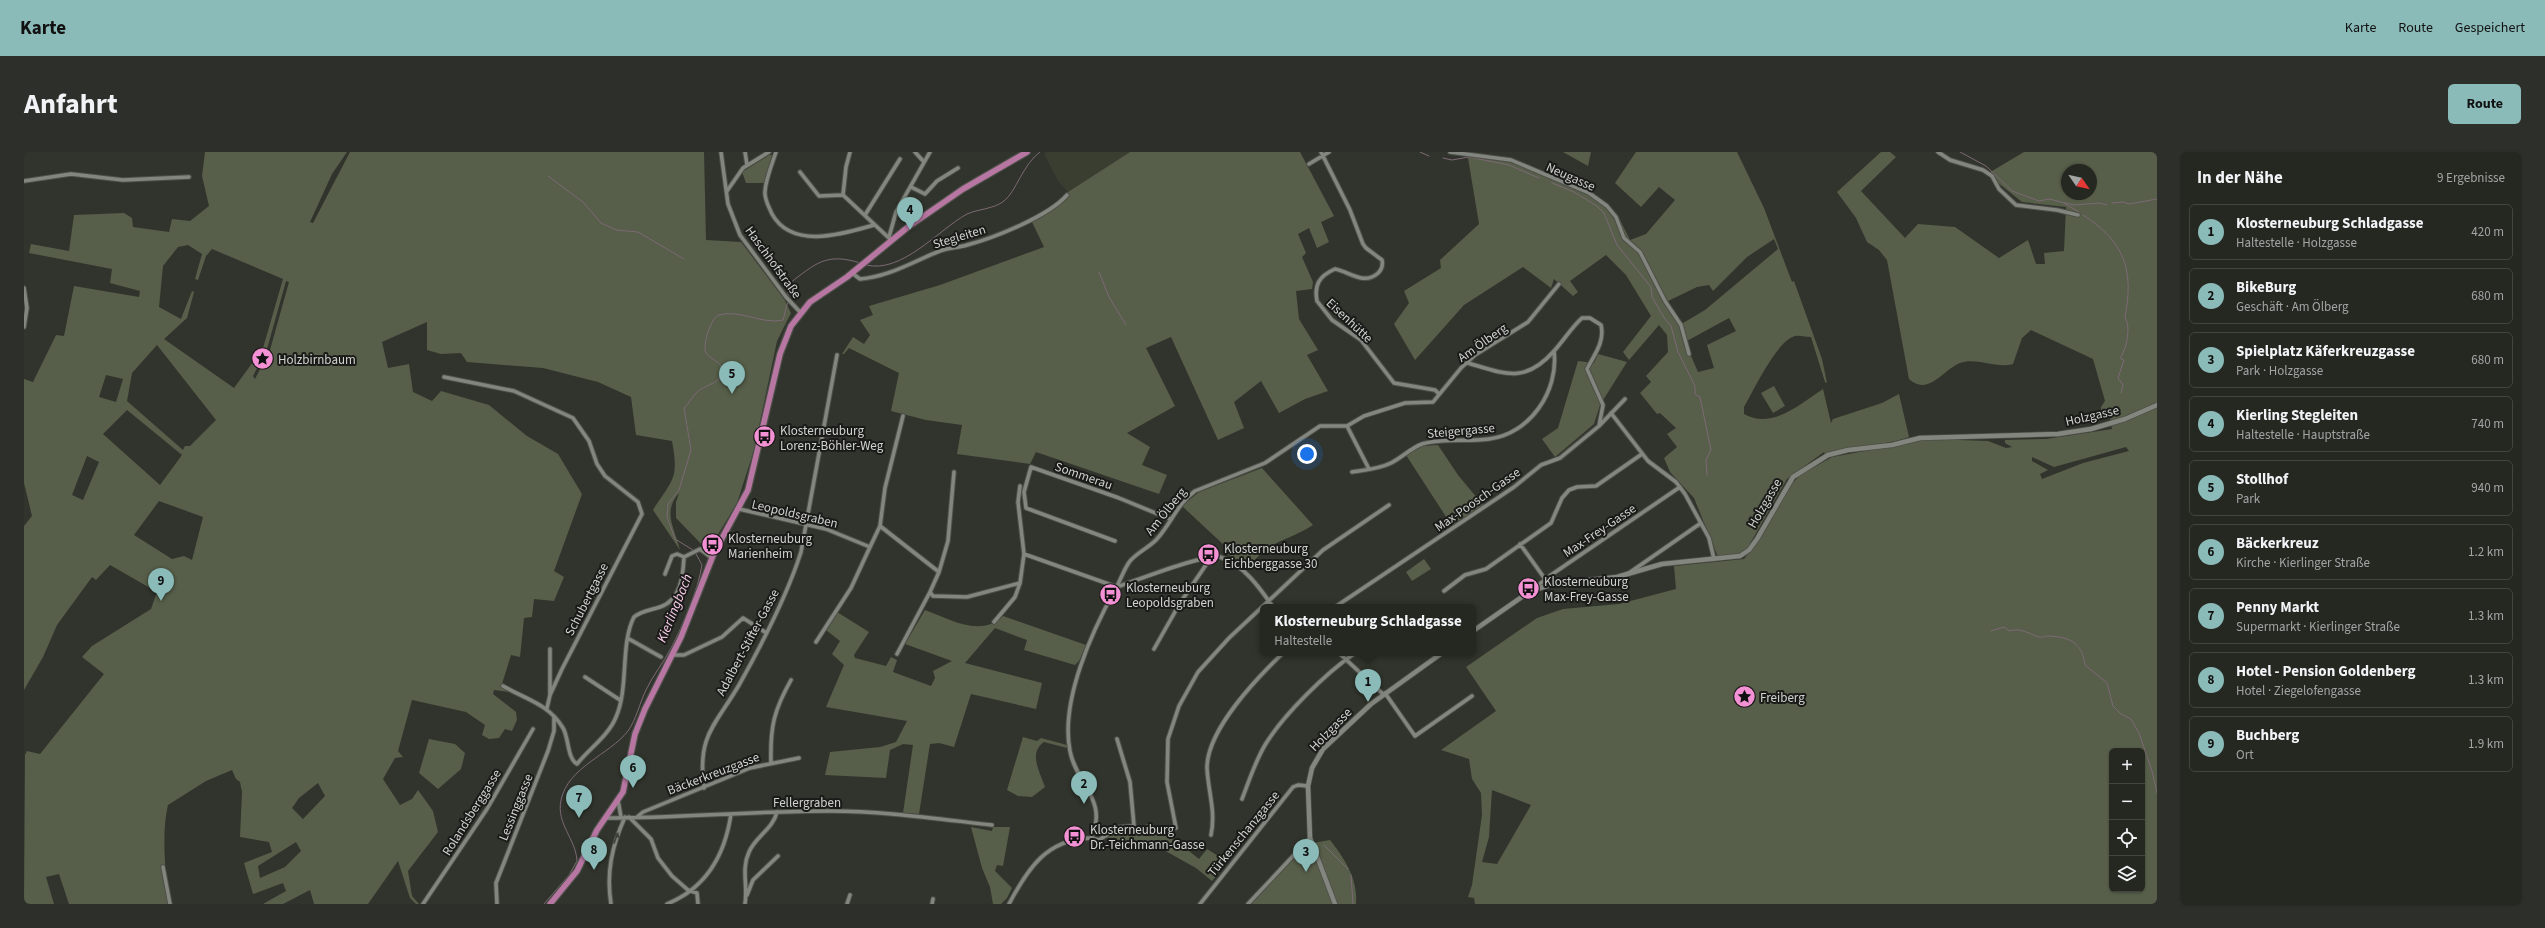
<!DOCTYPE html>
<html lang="de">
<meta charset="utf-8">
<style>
:root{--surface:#252721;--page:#2d2f2a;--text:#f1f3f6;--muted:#a3a5a5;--line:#42443f;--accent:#8bbbb9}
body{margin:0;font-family:"Source Sans 3",sans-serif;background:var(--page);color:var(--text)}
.controls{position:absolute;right:12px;bottom:12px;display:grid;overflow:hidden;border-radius:6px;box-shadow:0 1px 3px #0004}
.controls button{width:36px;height:36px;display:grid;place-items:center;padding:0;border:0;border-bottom:1px solid var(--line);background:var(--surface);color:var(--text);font:20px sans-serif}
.compass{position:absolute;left:2037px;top:12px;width:36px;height:36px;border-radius:50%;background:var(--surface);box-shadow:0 1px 3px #0004;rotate:124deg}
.you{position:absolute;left:1283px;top:302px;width:14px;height:14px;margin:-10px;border:3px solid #fff;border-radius:50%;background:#1a73e8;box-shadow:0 0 0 6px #1a73e833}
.badge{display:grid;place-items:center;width:26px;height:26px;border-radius:50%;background:var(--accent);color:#111;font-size:13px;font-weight:700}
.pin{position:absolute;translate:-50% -33px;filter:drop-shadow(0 1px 2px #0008)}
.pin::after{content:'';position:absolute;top:21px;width:14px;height:12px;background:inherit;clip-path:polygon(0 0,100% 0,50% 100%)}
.popup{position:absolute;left:1236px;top:452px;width:216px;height:52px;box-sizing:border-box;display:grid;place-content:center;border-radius:6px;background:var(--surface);filter:drop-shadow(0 1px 3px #0005);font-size:13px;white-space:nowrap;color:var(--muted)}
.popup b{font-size:15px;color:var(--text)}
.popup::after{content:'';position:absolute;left:50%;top:100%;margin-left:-8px;border:8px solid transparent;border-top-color:var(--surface)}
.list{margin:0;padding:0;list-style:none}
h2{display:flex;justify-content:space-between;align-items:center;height:52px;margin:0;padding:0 16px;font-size:17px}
h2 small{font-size:13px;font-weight:400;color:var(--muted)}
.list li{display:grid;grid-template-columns:26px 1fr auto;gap:12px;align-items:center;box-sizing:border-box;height:56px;margin:0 8px 8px;padding:0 8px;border:1px solid var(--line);border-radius:6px}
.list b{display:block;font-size:15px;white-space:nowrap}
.list p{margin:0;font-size:13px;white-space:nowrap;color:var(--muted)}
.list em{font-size:13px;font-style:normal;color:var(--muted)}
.icon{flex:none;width:22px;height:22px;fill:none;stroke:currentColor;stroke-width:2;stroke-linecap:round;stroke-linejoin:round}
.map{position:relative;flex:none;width:2133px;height:752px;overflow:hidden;border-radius:6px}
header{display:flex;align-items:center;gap:24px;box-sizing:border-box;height:56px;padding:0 20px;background:var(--accent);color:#111}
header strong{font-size:19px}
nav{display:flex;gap:22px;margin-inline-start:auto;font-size:14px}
.intro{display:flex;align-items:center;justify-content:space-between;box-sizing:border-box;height:96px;padding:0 24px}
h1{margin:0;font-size:28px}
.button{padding:10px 18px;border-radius:6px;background:var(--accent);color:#111;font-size:14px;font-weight:700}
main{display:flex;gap:24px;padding:0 24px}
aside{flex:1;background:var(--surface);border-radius:6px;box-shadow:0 1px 3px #0004}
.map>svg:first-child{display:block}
.built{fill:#393e31}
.green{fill:#575f4a;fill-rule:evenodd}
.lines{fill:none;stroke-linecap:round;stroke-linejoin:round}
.stream{stroke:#7c6975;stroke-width:1}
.minor-casing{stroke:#4d4f49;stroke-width:5.5}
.tertiary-casing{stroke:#4d4f49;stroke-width:6}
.primary-casing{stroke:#4d4f49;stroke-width:8}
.minor{stroke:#83867e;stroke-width:3.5}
.tertiary{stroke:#83867e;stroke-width:4.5}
.primary{stroke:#b877a3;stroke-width:5.5}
.oneway{fill:#3f403c}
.labels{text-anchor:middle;stroke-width:4;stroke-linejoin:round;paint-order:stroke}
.street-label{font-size:13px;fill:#d1d3cf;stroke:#1a1b18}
.poi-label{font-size:13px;fill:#d1d3cf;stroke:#1a1b18;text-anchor:start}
.water-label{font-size:14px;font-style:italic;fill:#fccfec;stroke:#1a1b18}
</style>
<header>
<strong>Karte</strong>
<nav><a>Karte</a><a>Route</a><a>Gespeichert</a></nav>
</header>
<div class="intro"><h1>Anfahrt</h1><a class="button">Route</a></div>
<main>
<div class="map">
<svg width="2133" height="752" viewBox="0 0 2133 752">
<rect width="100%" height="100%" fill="#31342c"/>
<!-- built -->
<path class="built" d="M1023 0H1106L1044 40 1034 29 1020 2Z"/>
<!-- green -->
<path class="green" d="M181 0H323L308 22 286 70 289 71 326 0H680L682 88 717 90 760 147 767 161 753 189 730 298 713 351 684 399 652 366V350L655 341C638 360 651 377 656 398L629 358C649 327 655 327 648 289L612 283 607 245 574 230 519 216 443 210 437 201 417 202 403 198V170L358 190 364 216 385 212 389 240 408 249 417 239 465 253 503 284 534 302 558 342 530 419 540 425 530 449 510 447 508 465 500 466 496 505 487 503 478 532 485 540 470 538 469 542 492 560 493 568 488 579 481 577 475 586 465 587 458 583 461 573 442 560 388 548 374 599 379 605 371 606 359 627 376 653 388 647 394 638 409 659 414 680 384 719 388 744 395 752H392L386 746 374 709 344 752H290L286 738 259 752H239L262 739 259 731 229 742 220 711 248 700 245 690 216 685 218 640 216 630 212 627 208 618 182 629 144 653C137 681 142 722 144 752H45L35 722 22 725 30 752H0L1 603 3 599 16 602 80 522 58 505 68 494 127 457 133 440 86 413 72 428 68 425 33 473 19 505 0 538V374L8 364 0 331V227L9 230 32 183 40 184 50 134 115 145 116 139 86 131 88 117 5 101 7 92 45 99 50 63 100 61 108 66 109 75 145 80 148 67 166 69 185 54 178 24ZM164 93 178 102 171 127 174 128 182 104 188 97 259 127 239 196 210 236 140 187 163 166 170 140 168 139 157 167 135 155 139 114 154 95ZM262 129 265 130 246 198 231 227 229 224 243 197ZM133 193 192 268 166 294H161L159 298 103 249 108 221ZM82 223 99 227 92 250 75 245ZM103 258 158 303 136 333 79 282ZM63 304 75 310 59 348 48 343ZM135 349 179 365 168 408 160 404 148 407 110 383ZM294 631 301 644 279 667 268 656 275 646ZM272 690 277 699 261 715 236 726 234 714Z
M1106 0H1276L1310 64 1297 70 1305 90 1293 96 1285 76 1274 82 1282 101 1278 105 1289 130 1288 137 1272 139 1275 167 1294 198 1283 203 1304 239 1281 247 1255 261 1237 229 1210 250 1220 276 1194 288 1147 185 1122 196 1151 254 1103 281 1126 295 1118 313 1143 323 1135 342 1012 300 1006 312 933 302 938 273 902 268 867 259 875 221 825 196 820 202H818L829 185 840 192 846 183 836 168 849 163 845 154 916 133 1020 95 1008 70 1042 48 1044 40Z
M1443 0 1486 6 1566 41 1594 64 1606 88 1622 82 1651 48 1635 35 1617 55 1591 31 1612 0H1713L1740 56 1768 130 1770 129 1798 207 1803 231 1801 230 1787 185C1782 185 1775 183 1771 184 1753 188 1729 240 1720 255V262C1748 278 1776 252 1799 237L1807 271 1809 267 1858 251 1875 242 1885 285C1857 295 1828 292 1801 303L1800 300 1763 327 1723 397 1715 402 1694 405 1670 346 1646 320 1640 306 1653 295 1643 282 1652 276 1636 261 1633 262 1616 241 1627 230 1622 224 1644 200 1643 183 1635 173 1605 208 1599 200 1627 164 1602 123 1582 103 1546 129 1554 140 1549 144 1530 127 1527 136 1499 115 1440 153 1391 208 1370 172 1385 151 1380 139 1417 116 1416 108 1455 72ZM1750 87 1754 97 1681 158 1659 171 1651 162 1644 149 1673 135 1685 133 1689 139 1723 105ZM1705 166 1712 179 1683 193 1690 216 1674 220 1661 190Z
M1539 0H1567L1564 14Z
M1857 0H1866L1872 5 1837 39 1881 86 1894 72 1931 75 1975 106 2004 88 2012 112H2021L2020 101 2040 99 2042 55 1998 50 1963 22 2000 0H2133V752H1451L1450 746 1444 745 1448 733 1458 663 1457 641 1448 627 1445 607 1417 598 1472 559 1442 515 1513 466 1539 457 1595 452 1652 437 1650 414 1720 407 1741 379 1766 334 1776 323 1808 305 1907 287 1964 289 1982 296 1988 295 1981 291V288L2022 287 2088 277 2086 265 2077 260V255L2081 249 2069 207 2007 178 1998 186 1989 212C1973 217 1952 205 1936 211 1920 217 1904 245 1885 227L1863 108 1855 98 1843 90 1832 66 1813 40ZM2043 18H2067V42H2043ZM2102 295 2105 299 2059 311 2018 327 2016 322 2024 318 2008 309V305L2030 315ZM2088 599H2118V737H2088ZM1468 638 1507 653 1473 712 1458 710 1465 685Z
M745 3H748L740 31H722L718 20Z
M1574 202 1603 210 1576 253 1570 272 1531 305 1518 287 1534 276 1554 209 1570 211Z
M1750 234 1761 254 1749 261 1737 241Z
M1414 293 1434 323 1459 353 1428 374 1382 303 1399 294Z
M1238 316 1289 373C1263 390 1243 388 1225 416L1200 400 1202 395 1158 354 1175 340Z
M1400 407 1407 417 1388 429 1382 420Z
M901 458C926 467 956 486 979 464L1062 493 1055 509 1051 513 1000 498 1003 488 971 476 941 511 1018 531 1012 557 947 542 930 595 915 591 906 592 895 662 879 661 889 593 879 592 866 598 862 626 801 623 806 600 856 595 872 590 883 569 802 555 820 513 808 502 816 489 802 478 813 460 845 480 830 503 831 506 862 514 867 505 873 508 869 520 907 534 911 526 909 519 928 509 881 492Z
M999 585 1013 589 1017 586 1043 593V596L1020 590C1004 601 1016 620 1021 635L1008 645 994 644 983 638Z
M405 587 431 592 441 601 437 617 414 637 395 621Z
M1123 672 1135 675 1175 707 1183 697 1204 710 1188 729 1172 716 1127 691 1120 692 1076 685C1089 675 1098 672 1113 679Z
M947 675 968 679 969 675H986L979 714 973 713 971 719 988 736 983 746 977 752H969L966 735 958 716Z
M1306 688C1321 707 1334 727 1332 752H1227L1283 692Z"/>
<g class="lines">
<!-- stream -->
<path class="stream" d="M1396 0 1405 4
M1936 0 1962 14 1988 39 2015 49 2025 47 2050 53 2076 51 2083 53
M1419 6 1428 8 1445 5 1485 13 1515 26
M524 24 559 50 577 71 592 78 614 80 660 107
M1528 31 1550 40 1573 54 1580 61 1593 93 1627 135 1628 145 1641 167 1647 174 1654 200 1671 234V242L1676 245 1687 298 1682 308 1683 323
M2040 51 2055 60
M2088 51 2099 50 2105 52 2133 47
M2059 63C2101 90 2110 118 2101 165 2107 174 2103 197 2096 206L2100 208 2094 226 2099 233 2097 241
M842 113C878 122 914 78 943 62 954 57 970 57 980 49 992 40 999 12 1016 0
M1075 120 1085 145 1102 173
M764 146V134L766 131C791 112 802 100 836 111
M669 398 651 387 643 365 644 352 655 338 667 298 660 256C665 251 668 245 673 240 680 233 695 232 698 222 701 211 687 208 682 201 678 194 687 165 695 163 716 157 739 173 759 168L764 149
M1967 479 1980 475 1985 479C1996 475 2005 482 2015 485 2018 486 2021 484 2024 484 2047 485 2058 491 2061 513L2083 531 2089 554 2097 562 2107 567 2115 581 2128 619 2133 641
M1300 693 1324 717
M1327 723 1329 752
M520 752 545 723 553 709C552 687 532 672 537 648 544 615 585 603 604 579 612 568 616 550 622 538 629 523 640 510 647 496 659 473 674 438 678 413L671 400"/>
<defs>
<path id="minor" d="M697 0 704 52 716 83 762 145 776 160
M721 0 723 13
M752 0C748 12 742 26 741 39 740 47 745 55 748 62 768 98 819 82 850 73
M826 0 822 15 819 43 867 88
M891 0 900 10
M1297 0 1326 58 1339 92 1342 96 1358 108C1359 113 1358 118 1353 122 1339 133 1326 120 1311 117 1295 124 1290 133 1293 149L1308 168 1337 188 1370 231 1411 238 1415 242
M1426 0 1487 8 1565 41 1583 54 1592 65 1600 86 1616 100 1641 149 1657 173 1665 202
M1914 0 1926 8 1959 18 1968 24 1975 37 1992 53 2033 58 2054 63
M1285 12 1305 0
M776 20 795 44 819 43
M0 29 47 22 99 28 165 25
M887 35 901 42 913 29 934 16
M703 39 719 16 745 0
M841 63 876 7
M865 85 872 60 906 0
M828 121 836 127C865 125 890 109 916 99 925 95 934 96 943 93 970 86 1025 64 1043 43
M0 136 3 156 0 175
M1444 211C1481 222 1501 232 1530 199 1540 188 1547 176 1558 166H1566L1577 173C1581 190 1570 203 1563 217L1579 253 1575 274
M420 225 490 239 549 266 565 289 573 312 581 324 614 350 618 362 538 517 526 543 523 556
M1587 261 1624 309 1652 330 1661 342 1685 386 1690 407
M1323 274 1345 317
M1328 320C1341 318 1355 317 1367 311 1377 306 1387 296 1398 292 1419 286 1443 290 1465 287 1506 282 1535 239 1530 199
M996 334 994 350 1000 402
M715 357 802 377 846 395 856 374 915 420 906 440 909 444 943 445 996 431 1000 402 1093 435
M856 374 861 336 879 264
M1091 389 1002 356 1000 340 1007 315 1095 346 1146 367
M1496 392 1521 427
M915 420 924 389 930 320
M1605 421 1677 371
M641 422 648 404 653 402 660 405
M1527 423 1532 431
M1093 435C1111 429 1181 401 1196 405 1219 412 1236 436 1249 455
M1508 438 1527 423 1656 335
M1420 439 1441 423 1462 417 1527 371 1538 346 1545 338 1553 335 1572 334 1618 302
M1311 455 1490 335 1517 313 1536 306 1575 274 1601 247
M970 470 991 445 996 431
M605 487 637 505
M792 490 827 436 846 395
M1130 497 1156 451 1188 404
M1315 501 1359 542
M873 502 906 440
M648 503H660L698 485 719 466 741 480
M561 525 596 548
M479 534C501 547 525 552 539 576 545 586 543 606 553 612 565 597 585 583 592 565 605 536 596 492 610 465 617 459 627 458 636 455 657 448 659 424 660 405L676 397 688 406
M1361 541 1391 584 1448 544
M526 542V497
M747 610C746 575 750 558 767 528
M680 636C673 583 691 574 715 533 738 492 763 444 777 400L813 203
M1218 647C1225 629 1231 610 1241 593 1259 563 1302 521 1331 501
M594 648 597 665
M605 665 627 687 634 706 648 724 664 738 673 741 674 752
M613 665 619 660 726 616 775 606
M581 666C656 666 730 659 805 659 859 659 914 667 968 673
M1152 676 1143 630 1144 587 1155 554 1174 520 1205 486 1299 398 1365 353
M1187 683C1192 659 1184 639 1183 616 1183 578 1233 526 1259 501
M1067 686 1075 688 1095 675 1110 674 1106 630 1093 587
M139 715 146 752
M723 743 729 728 754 704
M399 752 463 657 509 577
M473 752 472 731 524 599 530 579V565
M587 752C582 720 588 694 601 665
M643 752C682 736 701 703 707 662
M721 752C724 734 717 717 725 700 731 685 749 677 753 660
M823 752 826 743
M908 752 909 747
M985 752C1004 716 1023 687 1067 686 1085 648 1052 632 1046 599 1036 549 1068 479 1092 436 1097 427 1100 417 1106 409 1114 400 1124 396 1132 388 1147 372 1153 352 1171 339L1241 311 1296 274H1323L1340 264 1381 251 1409 250 1437 216 1451 203 1504 170 1535 132
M1176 752 1269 635 1274 633 1284 634
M1224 752 1286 686"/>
<path id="tertiary" d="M1449 479 1505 440 1528 432 1593 425 1638 412 1716 404 1725 398 1733 387 1769 325 1804 303 1824 298 1868 293 1896 286 2034 282 2067 277 2101 267 2133 253
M1311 752 1286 686 1284 634 1288 616 1299 597 1347 552 1418 501"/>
<path id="primary" d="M526 752 553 719 573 678 599 640 611 582 621 557 657 485 690 401 724 338 756 202 767 174 786 150 823 125 884 75 939 37 1003 0"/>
</defs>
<!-- minor casing -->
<use href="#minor" class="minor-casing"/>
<!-- tertiary casing -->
<use href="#tertiary" class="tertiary-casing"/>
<!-- primary casing -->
<use href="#primary" class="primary-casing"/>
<!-- minor -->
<use href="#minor" class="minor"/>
<!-- tertiary -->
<use href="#tertiary" class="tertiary"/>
<!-- primary -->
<use href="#primary" class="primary"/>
</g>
<!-- one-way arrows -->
<defs><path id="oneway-solid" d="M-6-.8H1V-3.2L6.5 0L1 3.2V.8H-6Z"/></defs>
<use class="oneway" href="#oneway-solid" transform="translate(592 686) rotate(-69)"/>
<!-- icons -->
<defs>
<symbol id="sight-disc" viewBox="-11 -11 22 22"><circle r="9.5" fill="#f491d4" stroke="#1a1b18"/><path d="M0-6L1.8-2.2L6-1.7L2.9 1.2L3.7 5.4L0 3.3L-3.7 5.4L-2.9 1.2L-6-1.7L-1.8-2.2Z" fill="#111"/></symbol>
<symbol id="bus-disc" viewBox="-11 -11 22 22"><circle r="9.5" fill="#f491d4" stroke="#1a1b18"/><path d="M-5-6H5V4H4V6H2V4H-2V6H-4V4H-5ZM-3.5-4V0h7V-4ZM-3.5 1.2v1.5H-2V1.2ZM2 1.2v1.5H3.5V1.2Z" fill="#111"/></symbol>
</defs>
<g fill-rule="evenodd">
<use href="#sight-disc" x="226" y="194" width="25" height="25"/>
<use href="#bus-disc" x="728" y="272" width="25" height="25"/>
<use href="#bus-disc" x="676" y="380" width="25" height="25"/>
<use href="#bus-disc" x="1172" y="390" width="25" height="25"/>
<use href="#bus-disc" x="1492" y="424" width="25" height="25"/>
<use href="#bus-disc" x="1074" y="430" width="25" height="25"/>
<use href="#sight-disc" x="1708" y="532" width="25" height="25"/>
<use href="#bus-disc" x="1038" y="672" width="25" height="25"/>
</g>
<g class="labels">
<!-- street labels -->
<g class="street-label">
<text transform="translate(1547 24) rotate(24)" y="5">Neugasse</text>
<text transform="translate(935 84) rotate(-17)" y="5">Stegleiten</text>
<text transform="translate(750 110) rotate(54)" y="5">Haschhofstraße</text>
<text transform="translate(1326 168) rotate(43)" y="5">Eisenhütte</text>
<text transform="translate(1458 190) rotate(-35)" y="5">Am Ölberg</text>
<text transform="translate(2068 263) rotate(-13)" y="5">Holzgasse</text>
<text transform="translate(1437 278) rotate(-5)" y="5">Steigergasse</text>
<text transform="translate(1060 323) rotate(19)" y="5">Sommerau</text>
<text transform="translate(1453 347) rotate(-35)" y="5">Max-Poosch-Gasse</text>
<text transform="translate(1740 351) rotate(-60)" y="5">Holzgasse</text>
<text transform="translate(1141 359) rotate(-51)" y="5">Am Ölberg</text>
<text transform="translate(771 361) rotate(13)" y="5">Leopoldsgraben</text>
<text transform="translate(1575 378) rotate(-34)" y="5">Max-Frey-Gasse</text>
<text transform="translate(562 447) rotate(-63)" y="5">Schubertgasse</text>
<text transform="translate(723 490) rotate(-62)" y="5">Adalbert-Stifter-Gasse</text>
<text transform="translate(1306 577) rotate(-46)" y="5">Holzgasse</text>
<text transform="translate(689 621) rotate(-21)" y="5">Bäckerkreuzgasse</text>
<text x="783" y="655">Fellergraben</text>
<text transform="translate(491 655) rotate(-68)" y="5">Lessinggasse</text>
<text transform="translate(447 660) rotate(-58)" y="5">Rolandsberggasse</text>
<text transform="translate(1219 681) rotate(-51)" y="5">Türkenschanzgasse</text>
</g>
<!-- poi labels -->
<g class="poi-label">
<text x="254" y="212">Holzbirnbaum</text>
<text x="756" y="283">Klosterneuburg<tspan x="756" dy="15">Lorenz-Böhler-Weg</tspan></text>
<text x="704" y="391">Klosterneuburg<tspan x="704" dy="15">Marienheim</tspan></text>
<text x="1200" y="401">Klosterneuburg<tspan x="1200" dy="15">Eichberggasse 30</tspan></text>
<text x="1520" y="434">Klosterneuburg<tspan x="1520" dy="15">Max-Frey-Gasse</tspan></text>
<text x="1102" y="440">Klosterneuburg<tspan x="1102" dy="15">Leopoldsgraben</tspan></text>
<text x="1736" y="550">Freiberg</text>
<text x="1066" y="682">Klosterneuburg<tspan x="1066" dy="15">Dr.-Teichmann-Gasse</tspan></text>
</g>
<!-- water labels -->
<g class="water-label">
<text transform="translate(650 456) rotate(-68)" y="5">Kierlingbach</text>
</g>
</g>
</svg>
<div class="controls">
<button>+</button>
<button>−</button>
<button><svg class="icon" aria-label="locate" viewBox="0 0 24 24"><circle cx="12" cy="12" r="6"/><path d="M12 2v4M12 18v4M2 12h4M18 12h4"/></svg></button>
<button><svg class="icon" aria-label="layers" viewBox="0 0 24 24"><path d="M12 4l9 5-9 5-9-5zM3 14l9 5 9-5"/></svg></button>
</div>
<svg class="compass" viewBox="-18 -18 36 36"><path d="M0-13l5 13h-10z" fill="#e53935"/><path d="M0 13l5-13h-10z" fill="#a3a5a5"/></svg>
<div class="you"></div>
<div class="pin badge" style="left:1344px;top:550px">1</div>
<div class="popup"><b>Klosterneuburg Schladgasse</b>Haltestelle</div>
<div class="pin badge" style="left:1060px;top:652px">2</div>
<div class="pin badge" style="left:1282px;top:720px">3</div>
<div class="pin badge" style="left:886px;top:78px">4</div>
<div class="pin badge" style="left:708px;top:242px">5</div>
<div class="pin badge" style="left:609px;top:636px">6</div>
<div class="pin badge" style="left:555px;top:666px">7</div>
<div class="pin badge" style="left:570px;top:718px">8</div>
<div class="pin badge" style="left:137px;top:449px">9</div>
</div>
<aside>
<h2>In der Nähe<small>9 Ergebnisse</small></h2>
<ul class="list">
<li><span class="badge">1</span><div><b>Klosterneuburg Schladgasse</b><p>Haltestelle · Holzgasse</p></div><em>420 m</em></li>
<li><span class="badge">2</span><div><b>BikeBurg</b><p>Geschäft · Am Ölberg</p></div><em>680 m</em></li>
<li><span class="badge">3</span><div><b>Spielplatz Käferkreuzgasse</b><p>Park · Holzgasse</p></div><em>680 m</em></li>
<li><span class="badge">4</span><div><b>Kierling Stegleiten</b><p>Haltestelle · Hauptstraße</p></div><em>740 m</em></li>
<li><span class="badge">5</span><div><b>Stollhof</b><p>Park</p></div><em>940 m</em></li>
<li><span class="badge">6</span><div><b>Bäckerkreuz</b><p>Kirche · Kierlinger Straße</p></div><em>1.2 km</em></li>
<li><span class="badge">7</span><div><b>Penny Markt</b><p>Supermarkt · Kierlinger Straße</p></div><em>1.3 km</em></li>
<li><span class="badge">8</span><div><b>Hotel - Pension Goldenberg</b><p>Hotel · Ziegelofengasse</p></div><em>1.3 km</em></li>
<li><span class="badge">9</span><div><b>Buchberg</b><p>Ort</p></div><em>1.9 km</em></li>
</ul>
</aside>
</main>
